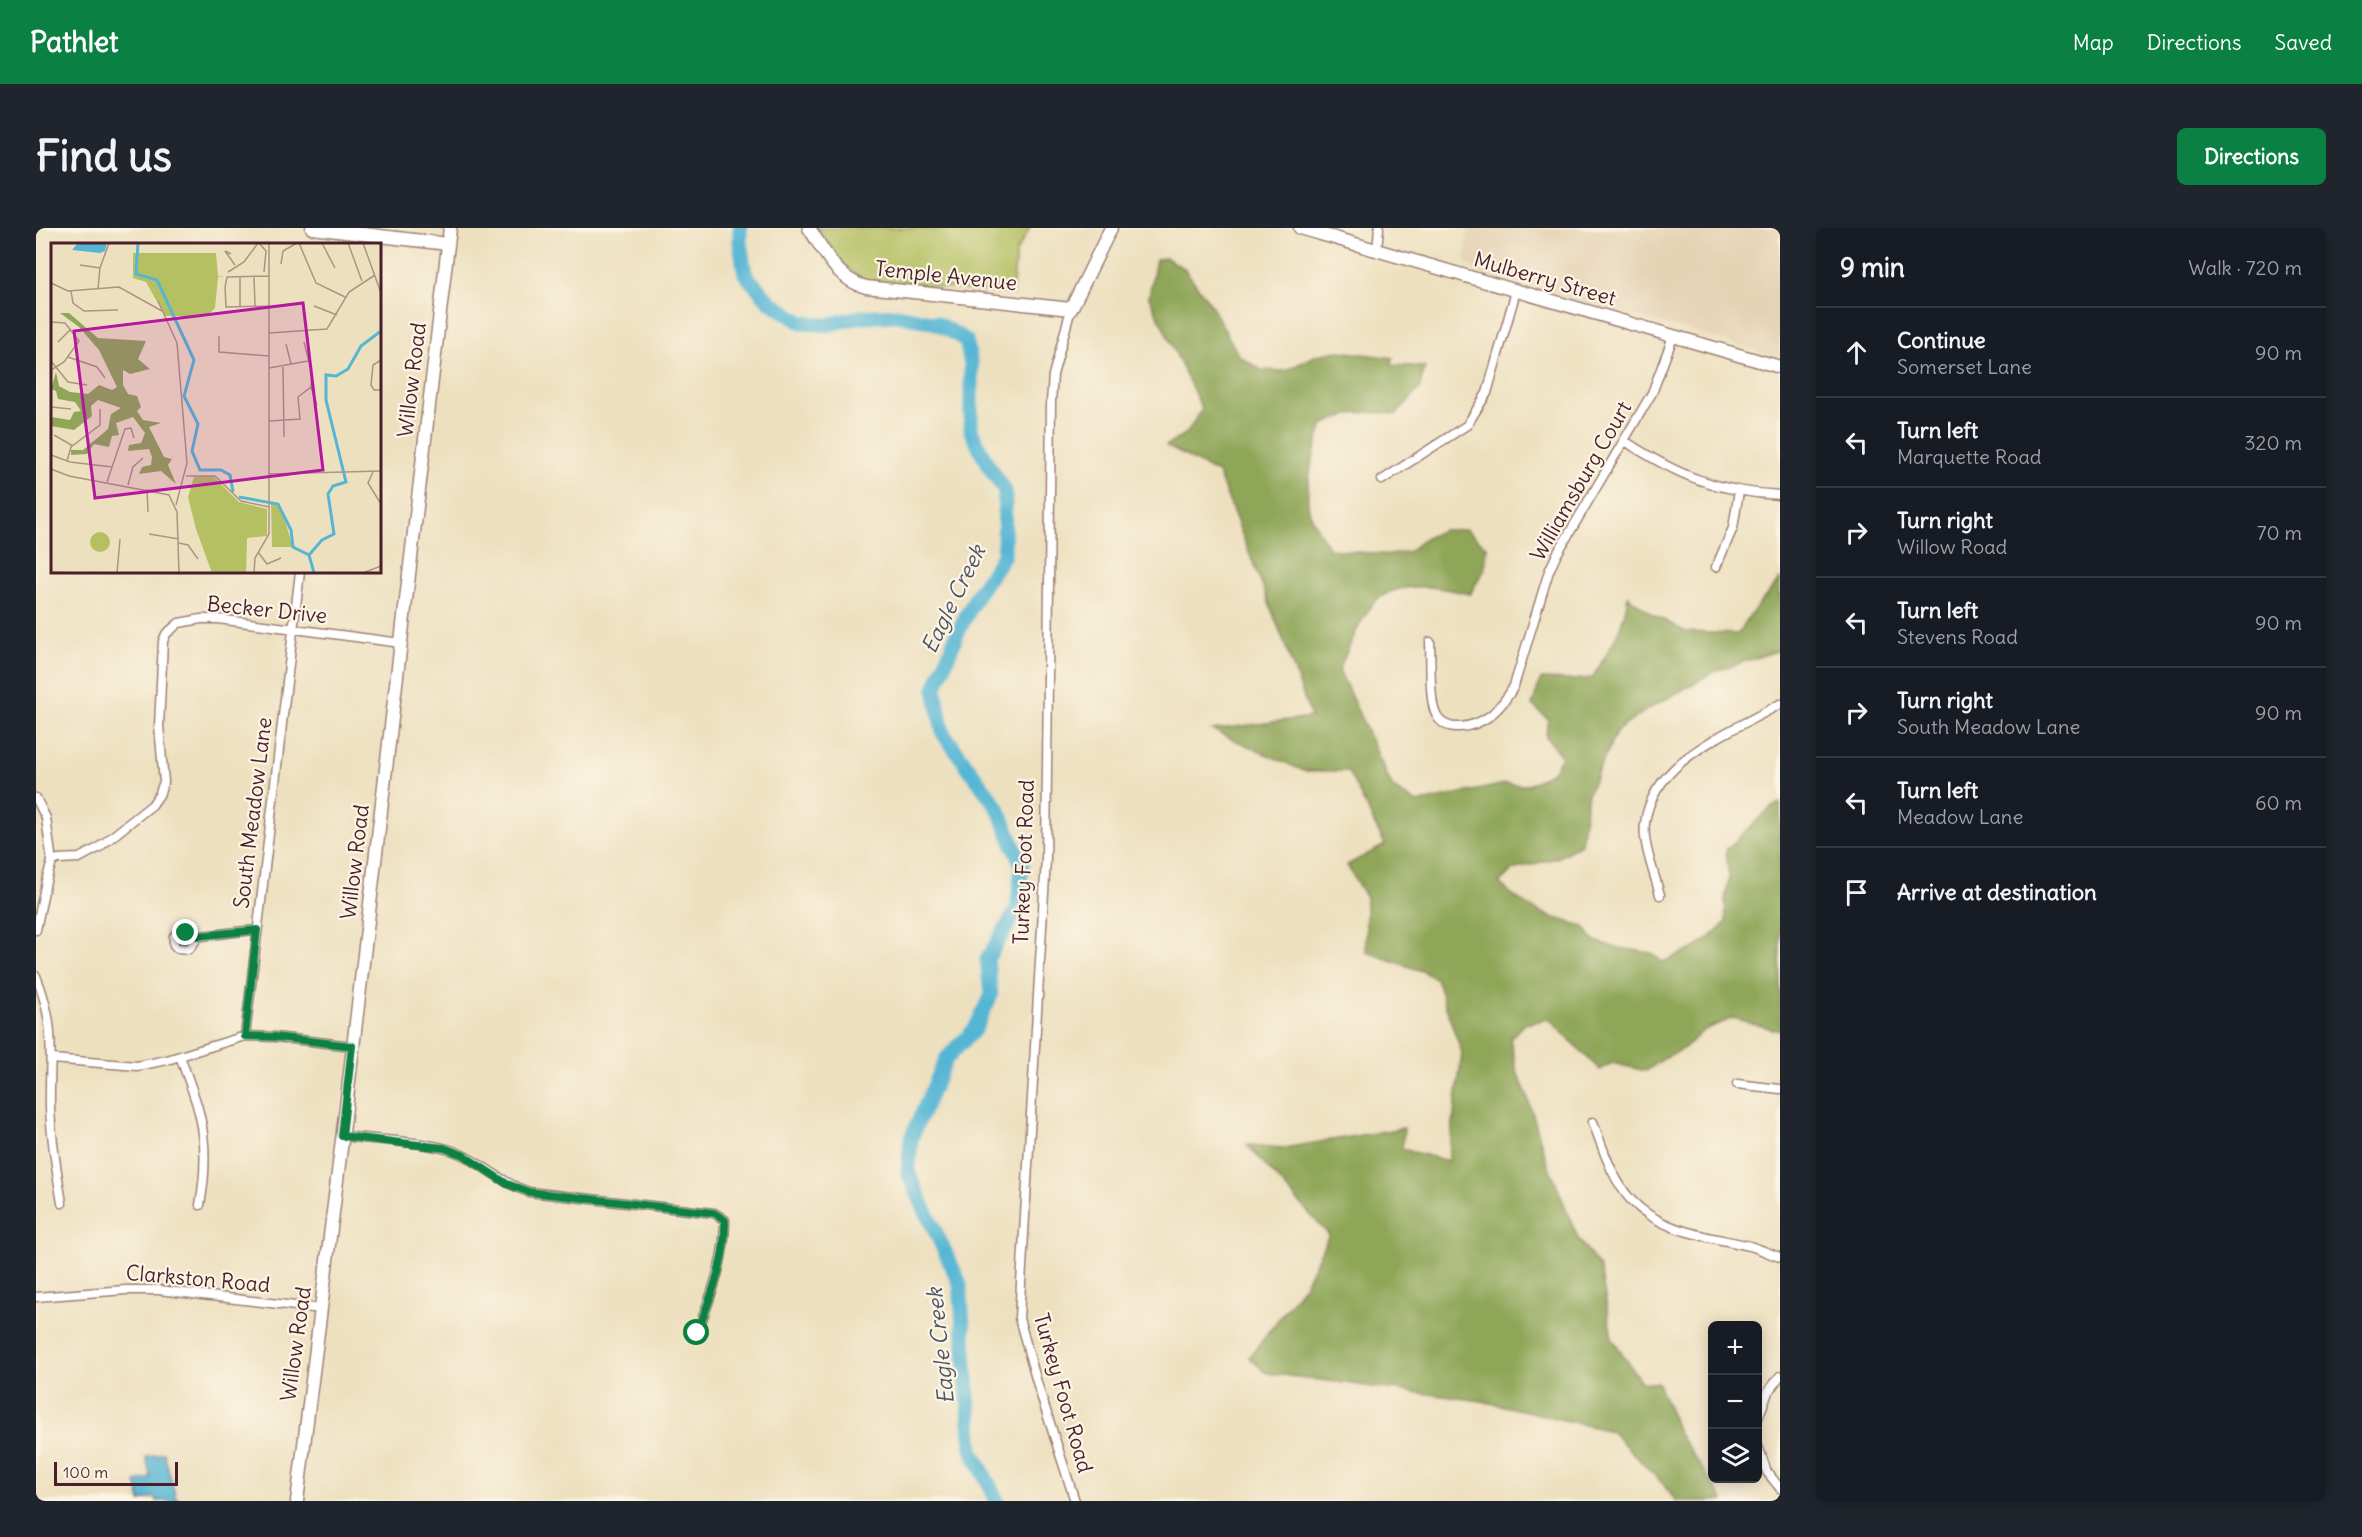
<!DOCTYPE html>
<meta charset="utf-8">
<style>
:root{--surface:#171b24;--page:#20242c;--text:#f1f3f6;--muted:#9ea1a6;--line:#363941;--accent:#0b8043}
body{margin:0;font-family:Delius,sans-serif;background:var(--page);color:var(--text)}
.controls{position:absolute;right:18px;bottom:18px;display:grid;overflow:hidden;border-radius:9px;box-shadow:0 3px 15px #0003}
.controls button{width:54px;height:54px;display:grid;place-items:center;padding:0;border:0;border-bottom:2px solid var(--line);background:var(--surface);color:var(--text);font:30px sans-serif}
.scale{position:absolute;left:18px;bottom:15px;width:124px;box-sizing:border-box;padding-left:6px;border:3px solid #4a1f2b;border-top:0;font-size:16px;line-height:21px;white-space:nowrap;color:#4a1f2b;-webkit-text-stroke:4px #fcf5e5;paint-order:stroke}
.stop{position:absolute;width:18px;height:18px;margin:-14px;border:4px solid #0b8043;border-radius:50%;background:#fff}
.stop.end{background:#0b8043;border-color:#fff;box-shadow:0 2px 6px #0008}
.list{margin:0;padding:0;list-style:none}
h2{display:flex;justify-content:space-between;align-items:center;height:78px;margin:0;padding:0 24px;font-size:26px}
h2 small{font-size:20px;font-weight:400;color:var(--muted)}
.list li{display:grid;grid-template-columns:39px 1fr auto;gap:18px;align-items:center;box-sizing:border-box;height:90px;padding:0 24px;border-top:2px solid var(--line)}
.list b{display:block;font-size:22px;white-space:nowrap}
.list p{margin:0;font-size:20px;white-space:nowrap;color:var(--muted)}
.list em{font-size:20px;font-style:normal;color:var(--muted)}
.icon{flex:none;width:33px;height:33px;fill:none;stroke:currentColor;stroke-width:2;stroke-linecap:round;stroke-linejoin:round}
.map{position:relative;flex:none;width:1744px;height:1273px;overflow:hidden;border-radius:9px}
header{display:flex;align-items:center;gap:36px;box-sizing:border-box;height:84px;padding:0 30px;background:var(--accent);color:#fff}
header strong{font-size:28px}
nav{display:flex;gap:33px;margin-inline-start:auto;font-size:21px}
.intro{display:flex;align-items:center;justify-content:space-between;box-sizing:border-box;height:144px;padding:0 36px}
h1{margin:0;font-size:42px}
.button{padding:15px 27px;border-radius:9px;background:var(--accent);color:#fff;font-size:21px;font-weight:700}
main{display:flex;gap:36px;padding:0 36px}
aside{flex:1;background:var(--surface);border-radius:9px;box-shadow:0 3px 15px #0003}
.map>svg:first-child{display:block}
.built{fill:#e5d1b4}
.green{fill:#b4c062;stroke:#7f7046;stroke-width:1.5}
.forest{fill:#8fa658;stroke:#6c6242;stroke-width:1.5}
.water{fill:#55b6d4;stroke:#506a80;stroke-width:1.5}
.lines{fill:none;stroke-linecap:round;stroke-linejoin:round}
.river{stroke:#55b6d4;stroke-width:15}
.street-casing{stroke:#9c8075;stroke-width:11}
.secondary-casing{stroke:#9c8075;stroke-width:15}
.street{stroke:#fff;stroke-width:8}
.secondary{stroke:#fff;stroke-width:12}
.route{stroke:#0b8043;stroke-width:8}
.labels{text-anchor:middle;stroke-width:4.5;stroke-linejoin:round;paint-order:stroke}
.street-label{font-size:21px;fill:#4a1f2b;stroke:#fcf5e5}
.water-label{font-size:22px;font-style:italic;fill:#4e5466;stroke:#fcf5e5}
.inset-river{fill:none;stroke:#55b6d4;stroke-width:3}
.inset-road{fill:none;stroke:#ac9384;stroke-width:1.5}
.view{fill:#b5179e;fill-opacity:0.15;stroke:#b5179e;stroke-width:3}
.inset-edge{fill:none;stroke:#4a1f2b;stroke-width:3}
</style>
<header>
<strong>Pathlet</strong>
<nav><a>Map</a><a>Directions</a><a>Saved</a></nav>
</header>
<div class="intro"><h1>Find us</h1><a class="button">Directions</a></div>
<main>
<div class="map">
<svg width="1744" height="1273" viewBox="0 0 1744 1273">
<rect width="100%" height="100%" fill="#fcf5e5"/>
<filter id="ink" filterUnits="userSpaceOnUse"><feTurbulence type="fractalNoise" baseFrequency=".0167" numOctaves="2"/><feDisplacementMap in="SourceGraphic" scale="12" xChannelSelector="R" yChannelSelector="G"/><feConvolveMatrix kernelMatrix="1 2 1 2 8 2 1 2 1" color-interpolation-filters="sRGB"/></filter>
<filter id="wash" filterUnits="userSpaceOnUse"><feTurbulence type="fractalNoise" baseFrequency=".008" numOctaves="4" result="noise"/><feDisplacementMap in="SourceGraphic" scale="24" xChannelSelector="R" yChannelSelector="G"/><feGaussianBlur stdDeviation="1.35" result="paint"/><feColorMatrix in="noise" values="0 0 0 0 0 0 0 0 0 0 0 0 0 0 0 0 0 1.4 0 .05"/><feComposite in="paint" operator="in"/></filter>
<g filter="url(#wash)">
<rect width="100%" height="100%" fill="#ede0bf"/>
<!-- built -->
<path class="built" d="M1432 0H1744V130L1651 102 1531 71 1442 44 1429 34Z"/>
<!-- green -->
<path class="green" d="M781 0H994L980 24 976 66 833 53C809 46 796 19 781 0Z"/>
<!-- forest -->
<path class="forest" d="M1130 30 1148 40 1175 77 1203 128 1225 142 1249 143 1281 127 1303 123 1357 130 1355 137 1389 139 1383 161 1361 186C1330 183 1316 182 1287 197 1279 218 1268 260 1273 282 1277 295 1287 309 1293 321L1354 327 1374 323 1386 312 1407 302H1430L1451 319 1449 341 1434 366C1405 360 1371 352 1344 369 1329 378 1310 425 1303 442L1357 560 1381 575 1469 556 1492 557 1518 543 1525 528 1510 508 1512 491 1496 477 1505 451 1535 452 1556 450C1574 421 1587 402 1592 368L1616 386 1650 404 1702 406 1714 387 1744 351V422L1680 443 1614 480 1581 503 1552 565 1545 616 1523 629 1476 642 1463 655C1490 680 1512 690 1548 698L1557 712 1577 719 1616 725 1626 734C1656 723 1669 717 1690 694L1689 671 1693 650 1690 622 1733 581 1744 575V803L1697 790 1668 802 1648 820 1632 828 1610 843 1576 835 1564 842 1513 791 1488 796 1474 810 1481 844 1491 867 1510 931 1542 1010 1564 1040 1576 1110 1605 1154 1622 1155 1643 1206 1688 1273H1640L1626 1255 1575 1203 1446 1173 1231 1145 1213 1130 1269 1056 1293 1007 1211 917 1248 920 1368 900 1366 921 1412 933 1426 825 1400 751 1386 743 1330 724V670L1311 637 1349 617 1312 543H1268L1176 502 1275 489 1247 411 1182 245 1130 218 1151 205 1166 181 1113 69 1120 31Z"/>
<!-- water -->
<path class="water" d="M128 1225 140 1270 144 1273H121L119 1269 105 1273 100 1254 115 1250 110 1229Z"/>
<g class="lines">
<!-- river -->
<path class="river" d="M704 0V14L709 46 733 73 765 94 790 97 823 89 861 87 900 95 930 112 935 136V203L951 235 969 263 968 327 941 367 921 406 899 461 907 505 962 580 986 638 981 682 951 731 955 767 939 801 910 831 875 910 872 945 924 1056 936 1222 961 1273"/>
</g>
</g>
<g filter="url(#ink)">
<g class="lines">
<defs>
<path id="street" d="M1341 22 1343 0
M1035 81 1017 147 1015 174 1010 631 983 1090 1002 1158 1039 1273
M1589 213C1640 247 1682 264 1744 267
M1346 252 1431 197 1451 165 1480 63
M1680 339 1697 300 1703 263
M1394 414C1395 432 1393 469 1399 484 1408 508 1439 499 1455 487 1464 479 1472 469 1478 458L1513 343 1521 326 1616 165 1637 109
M0 570 10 590 16 634
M1624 667C1619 647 1606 615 1609 595 1617 531 1696 504 1744 476
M0 702 10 653 16 634 22 631 43 630 62 620 116 577 123 567 128 554 123 498 127 413 130 406 143 395 165 391H182L365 415
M163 708 153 721 141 720 138 717V708C148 703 156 708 167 708 185 706 203 703 221 702
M0 748C21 799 13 827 14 879 15 912 21 944 26 975
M209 808 264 344
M144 828C153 854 164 879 167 906 170 929 168 955 164 977
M16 831 101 838 131 832 209 808 239 809 316 818
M1701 856 1744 861
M1557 894C1567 921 1576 951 1595 972 1626 1005 1672 1008 1714 1018 1724 1021 1734 1026 1744 1029
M306 908C338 912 392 913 420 924 447 935 463 954 493 964L678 985 689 992C689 1033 675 1068 661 1105
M0 1069 89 1062H123L285 1081
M1722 1190 1732 1164 1744 1148
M1722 1218 1731 1244 1744 1260"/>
<path id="secondary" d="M276 0 412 16
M773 0C789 24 801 52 830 59L1035 81 1075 0
M1264 0 1744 139
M261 1273 307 904 414 0"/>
</defs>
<!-- street casing -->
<use href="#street" class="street-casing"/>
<!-- secondary casing -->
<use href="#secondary" class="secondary-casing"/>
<!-- street -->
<use href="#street" class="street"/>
<!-- secondary -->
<use href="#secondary" class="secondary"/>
</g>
</g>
<g class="lines" filter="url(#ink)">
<!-- route -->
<path class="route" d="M150 705 163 708 221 702 209 808 239 809 316 818 306 908 408 920 427 927 471 956 493 964 678 985 689 992C690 1033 675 1068 661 1105"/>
</g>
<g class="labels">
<!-- street labels -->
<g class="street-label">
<text transform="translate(910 48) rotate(6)" y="7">Temple Avenue</text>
<text transform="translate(1509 51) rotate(16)" y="7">Mulberry Street</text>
<text transform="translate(376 152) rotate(-83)" y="7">Willow Road</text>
<text transform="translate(1545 253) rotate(-60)" y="7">Williamsburg Court</text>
<text transform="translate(231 382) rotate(6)" y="7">Becker Drive</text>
<text transform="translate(217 585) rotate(-83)" y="7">South Meadow Lane</text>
<text transform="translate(319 634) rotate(-83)" y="7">Willow Road</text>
<text transform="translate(988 634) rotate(-88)" y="7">Turkey Foot Road</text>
<text transform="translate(162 1051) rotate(5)" y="7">Clarkston Road</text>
<text transform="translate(260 1116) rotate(-82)" y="7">Willow Road</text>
<text transform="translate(1027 1165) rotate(74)" y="7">Turkey Foot Road</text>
</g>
<!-- water labels -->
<g class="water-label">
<text transform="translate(917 371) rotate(-64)" y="8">Eagle Creek</text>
<text transform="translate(904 1118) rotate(-96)" y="8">Eagle Creek</text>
</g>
</g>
<!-- overview -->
<g transform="translate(15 15)">
<rect width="330" height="330" fill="#ede0bf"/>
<path d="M82 10H165L167 33 174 34H167L164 65 156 73H114L95 39 82 35ZM162 233 188 259 216 266V293L196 295 195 330H161L145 286 137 254 143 234ZM220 259 230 265 242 304H221ZM39 299a10 10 0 1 1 20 0a10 10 0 1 1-20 0Z" fill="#b4c062"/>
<path d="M9 70H18L47 95 95 98 87 116 99 126 79 131 72 127V142L77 151 86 153 90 164 86 168 92 177 110 180 98 184 113 214 121 216 117 222 125 241 110 228 88 231 91 224 100 222 101 214 98 206 77 208 78 202 90 200 94 190 82 174 65 180 68 192 61 193 58 204 43 201 36 211 20 212V207H32L57 186 60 171 70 165 47 157 40 163 41 173 23 187 0 183V174L19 177 23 169 30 168 24 159 7 156 5 148 0 146 5 129 8 143 19 149 37 151 48 142 61 147 66 144 48 107 28 84Z" fill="#8fa658"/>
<path d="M56 0 54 8 49 10 21 7 26 1Z" fill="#55b6d4"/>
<path class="inset-river" d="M87 0 85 31 106 37 143 117 133 153 147 181 141 208 149 227H170L179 232 182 249M188 254 227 261 240 287 242 304 258 312 263 330M258 312 271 297 283 291 277 251 282 243 295 239 275 157V132L285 133 297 126 310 103 330 88"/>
<path class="inset-road" d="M208 0 215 8 213 29M248 0 265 40 294 54M271 0 284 25M297 0 311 38M312 0 330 50M180 11 174 8 184 22M230 21 232 8 246 0M29 22 49 25M177 29 193 19 207 0M189 33V64M203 33 204 63M0 40 17 48 68 44 111 68M47 46 49 25 58 0M20 48 22 60 33 68 67 67M107 58 126 100 136 220 125 262M218 63 175 64 174 44 176 34 218 33M263 63 286 72M0 79 14 80 28 98 13 119 0 127M218 90 276 86 298 49 324 32M168 93V109L218 113M7 99 20 86M235 101 240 121M17 114 46 124 54 135M330 117 322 122 320 142 323 147H330M0 118 17 139 36 142M232 124 233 194M218 125 257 118M260 144 266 162M0 164 20 166M218 178 249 176 247 154 260 144 261 131 253 99M3 192 22 203M0 212 19 219 61 224M16 218 20 204 49 182V166M0 226 18 233 118 252 126 269 128 330M322 229 317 240 330 261M218 231 330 228M135 233H164L190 258 218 264M56 239 74 186 80 185 83 195M77 242 82 224 92 215M96 246 97 269M98 291 128 296M128 300 137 302 147 316M207 309 216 321 230 315M0 329 28 330M66 330 69 296M203 330 204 315 218 291V0M312 330 330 323"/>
<path class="view" d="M252 60 272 227 44 255 23 88Z"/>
<rect width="330" height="330" class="inset-edge"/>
</g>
</svg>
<div class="controls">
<button>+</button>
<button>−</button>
<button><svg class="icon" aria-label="layers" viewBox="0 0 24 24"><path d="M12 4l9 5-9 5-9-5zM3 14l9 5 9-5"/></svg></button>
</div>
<div class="scale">100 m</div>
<div class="stop" style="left:661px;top:1105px"></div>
<div class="stop end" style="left:150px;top:705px"></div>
</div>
<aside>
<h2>9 min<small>Walk · 720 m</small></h2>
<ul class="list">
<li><svg class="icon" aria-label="ahead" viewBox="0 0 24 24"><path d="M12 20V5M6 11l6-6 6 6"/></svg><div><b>Continue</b><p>Somerset Lane</p></div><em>90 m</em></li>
<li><svg class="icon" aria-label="left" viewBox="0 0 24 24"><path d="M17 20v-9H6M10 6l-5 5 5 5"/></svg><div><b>Turn left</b><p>Marquette Road</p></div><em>320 m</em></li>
<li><svg class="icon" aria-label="right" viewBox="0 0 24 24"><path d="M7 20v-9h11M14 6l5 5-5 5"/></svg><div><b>Turn right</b><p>Willow Road</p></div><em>70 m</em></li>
<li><svg class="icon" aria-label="left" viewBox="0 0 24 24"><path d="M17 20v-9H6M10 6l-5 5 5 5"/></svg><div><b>Turn left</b><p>Stevens Road</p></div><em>90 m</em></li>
<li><svg class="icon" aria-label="right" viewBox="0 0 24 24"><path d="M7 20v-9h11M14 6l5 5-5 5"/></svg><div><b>Turn right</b><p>South Meadow Lane</p></div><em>90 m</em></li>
<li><svg class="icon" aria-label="left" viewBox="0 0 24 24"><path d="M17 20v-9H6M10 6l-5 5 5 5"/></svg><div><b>Turn left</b><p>Meadow Lane</p></div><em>60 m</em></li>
<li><svg class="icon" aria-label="arrive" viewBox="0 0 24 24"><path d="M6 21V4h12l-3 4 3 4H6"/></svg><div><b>Arrive at destination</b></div></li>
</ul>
</aside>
</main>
